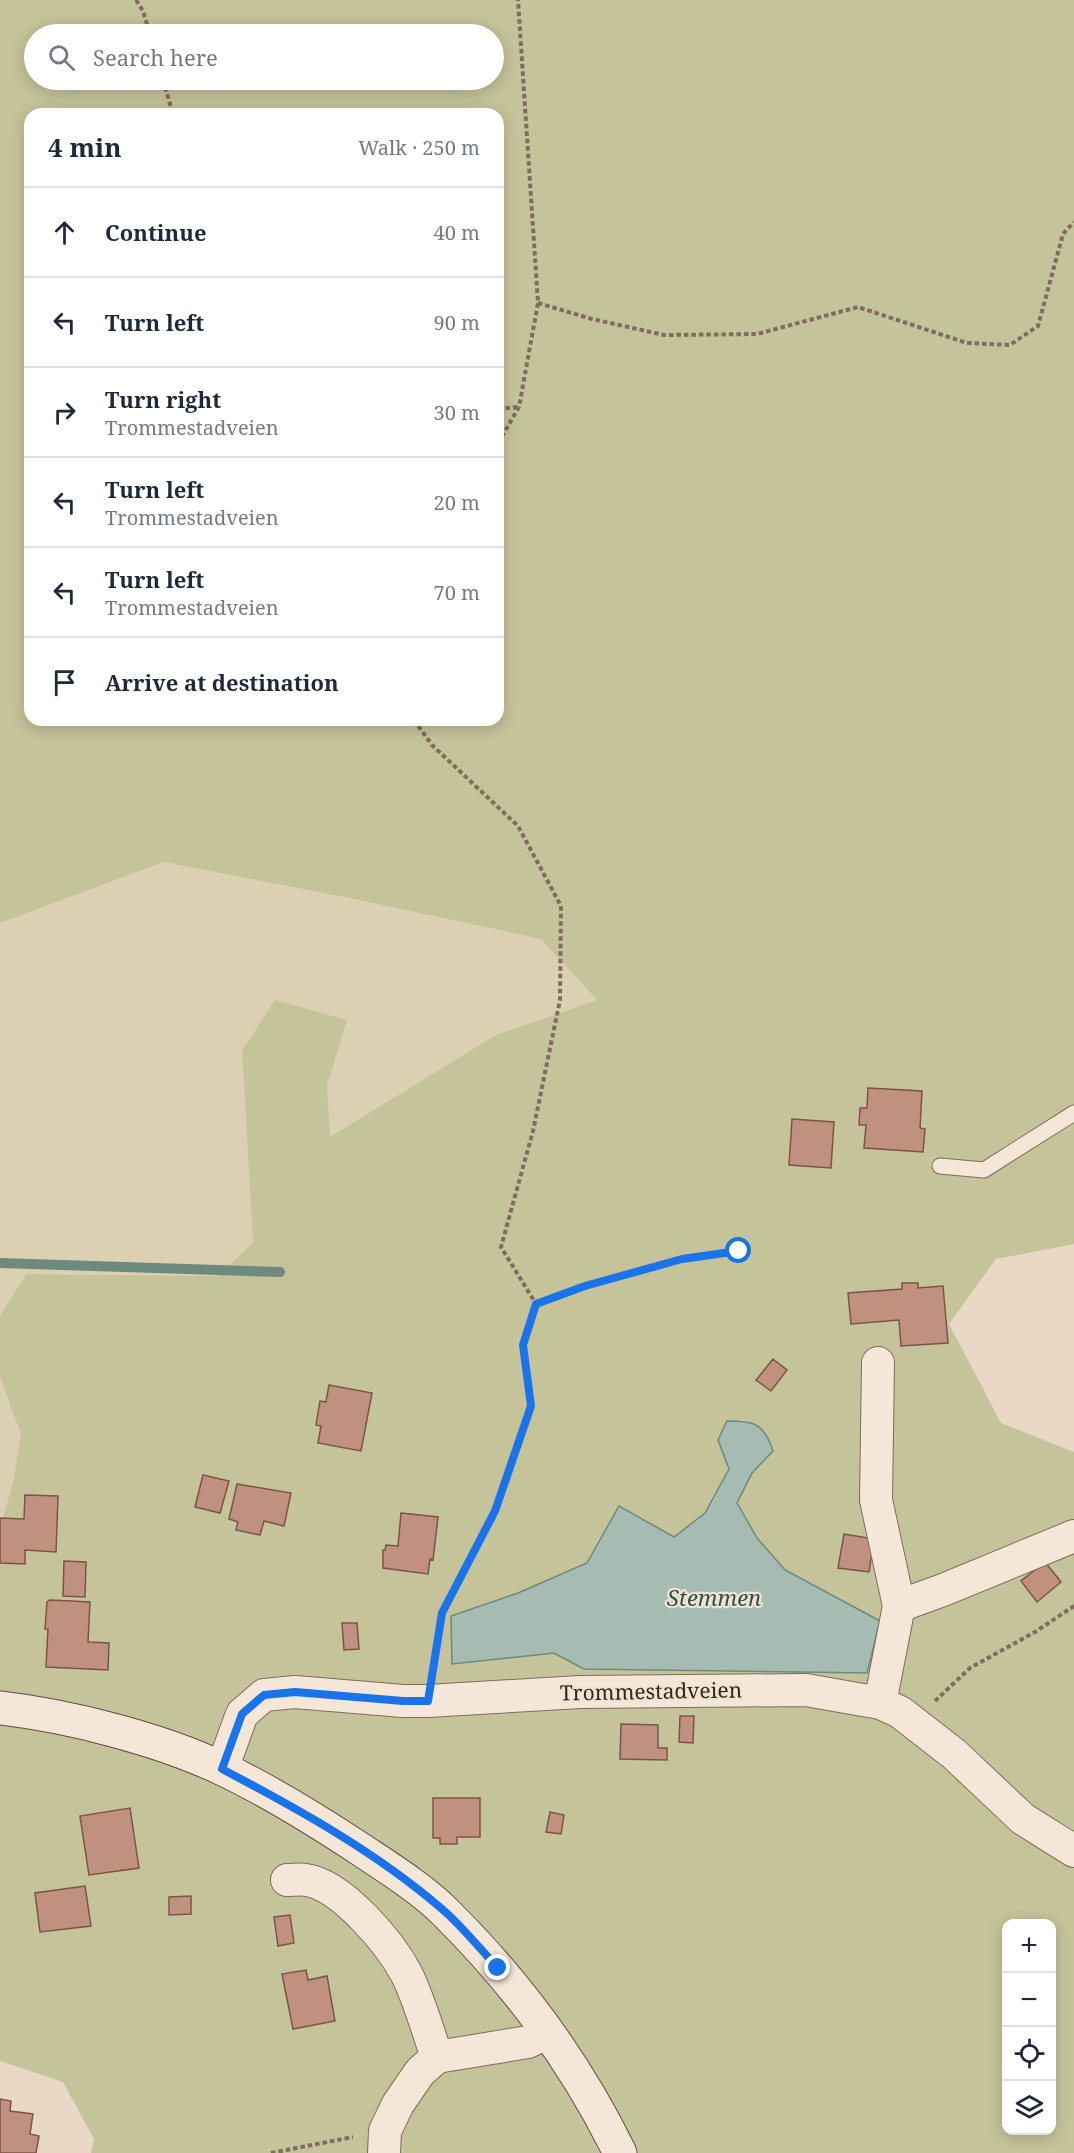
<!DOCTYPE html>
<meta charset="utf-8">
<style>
:root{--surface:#fff;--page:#f6f6f7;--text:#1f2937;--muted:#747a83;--line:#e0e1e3}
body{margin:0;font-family:"Noto Serif",serif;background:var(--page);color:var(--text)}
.controls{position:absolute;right:18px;bottom:18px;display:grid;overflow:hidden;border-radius:12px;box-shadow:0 3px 15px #0003}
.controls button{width:54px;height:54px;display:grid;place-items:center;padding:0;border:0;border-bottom:2px solid var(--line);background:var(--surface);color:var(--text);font:30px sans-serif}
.stop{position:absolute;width:18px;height:18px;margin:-14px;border:4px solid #1a73e8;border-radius:50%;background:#fff}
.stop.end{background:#1a73e8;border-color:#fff;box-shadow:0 2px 6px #0008}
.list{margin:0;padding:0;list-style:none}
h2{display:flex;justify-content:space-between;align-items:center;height:78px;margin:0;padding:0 24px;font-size:26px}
h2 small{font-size:20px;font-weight:400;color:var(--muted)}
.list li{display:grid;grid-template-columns:39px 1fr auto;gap:18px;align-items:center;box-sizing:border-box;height:90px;padding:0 24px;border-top:2px solid var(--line)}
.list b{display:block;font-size:22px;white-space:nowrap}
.list p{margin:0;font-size:20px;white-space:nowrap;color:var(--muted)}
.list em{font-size:20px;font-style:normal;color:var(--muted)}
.icon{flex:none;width:33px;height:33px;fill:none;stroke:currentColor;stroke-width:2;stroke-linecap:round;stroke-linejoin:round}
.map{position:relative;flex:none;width:1074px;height:2153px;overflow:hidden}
.search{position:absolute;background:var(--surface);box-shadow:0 3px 15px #0003;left:24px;top:24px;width:480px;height:66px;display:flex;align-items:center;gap:15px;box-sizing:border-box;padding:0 21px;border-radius:33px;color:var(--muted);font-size:22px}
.panel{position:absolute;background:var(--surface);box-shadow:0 3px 15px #0003;left:24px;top:108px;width:480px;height:618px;border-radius:18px}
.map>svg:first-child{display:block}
.farmland{fill:#dcd0b3}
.green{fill:#c4c39a;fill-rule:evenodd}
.water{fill:#a6bcb2;stroke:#6e897e;stroke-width:1.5}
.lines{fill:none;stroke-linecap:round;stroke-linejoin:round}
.stream{stroke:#6e897e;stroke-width:10}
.building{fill:#c1917f;stroke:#7c5446;stroke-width:1.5}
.lane-casing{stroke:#806b5d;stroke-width:17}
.street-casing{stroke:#806b5d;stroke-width:34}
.secondary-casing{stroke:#624c40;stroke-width:35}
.path{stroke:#806b5d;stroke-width:4;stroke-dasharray:4.5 3;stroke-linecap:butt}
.lane{stroke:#f4e7d7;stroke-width:15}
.street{stroke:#f4e7d7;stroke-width:32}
.secondary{stroke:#f4e7d7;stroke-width:33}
.route{stroke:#1a73e8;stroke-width:8}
.labels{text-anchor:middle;stroke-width:4.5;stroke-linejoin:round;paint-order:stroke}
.street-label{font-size:21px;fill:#32261f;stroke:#f0e4d3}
.water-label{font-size:22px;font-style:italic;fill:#30504a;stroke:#f0e4d3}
</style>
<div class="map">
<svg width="1074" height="2153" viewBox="0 0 1074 2153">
<rect width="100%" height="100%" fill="#e8d8c5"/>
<!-- farmland -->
<path class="farmland" d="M164 862 354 899 541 939 598 1000 496 1035 329 1138 327 1086 347 1020 242 1052 253 1243 217 1276 26 1274 0 1316V923Z
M0 1377 21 1434 13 1482 0 1528Z"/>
<!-- green -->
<path class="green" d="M0 0H1074V1244L996 1259 949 1324 1001 1423 1074 1452V2153H91L94 2139 63 2082 0 2061V1528L13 1482 21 1434 0 1377V1316L26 1274 217 1276 253 1243 242 1051 275 1000 347 1020 327 1086 330 1137 496 1035 597 1000 541 939 354 899 164 862 0 923ZM34 34H494V80H34ZM30 114H498V720H30ZM1006 1924H1052V2130H1006Z"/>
<!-- water -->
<path class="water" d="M727 1421C754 1421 764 1423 773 1451L752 1473 737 1503 757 1538 785 1570 880 1621 867 1673 584 1669 554 1653 452 1664 451 1616 518 1593 587 1563 619 1506 674 1537 705 1513 729 1469 718 1440Z"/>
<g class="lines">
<!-- stream -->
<path class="stream" d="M0 1263 280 1272"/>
</g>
<!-- building -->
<path class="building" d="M868 1088 922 1091 920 1128 925 1129 923 1152 864 1148 866 1125H859L860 1108H867Z
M792 1119 834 1122 831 1168 789 1165Z
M902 1283H918V1288L943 1286 948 1343 901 1346 899 1320 851 1324 848 1293 902 1289Z
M773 1359 787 1370 771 1391 756 1380Z
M329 1385 372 1393 361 1451 318 1443 321 1426 316 1425 320 1401 326 1402Z
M203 1475 229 1481 220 1513 195 1507Z
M237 1484 291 1493 284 1526 264 1521 260 1535 236 1530 238 1522 229 1519Z
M25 1495 58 1496 56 1552 25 1550V1564L0 1563V1518L24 1519Z
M401 1513 438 1517 433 1560 430 1559 428 1574 383 1568V1550H385L386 1545 398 1546Z
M844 1534 874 1539 869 1572 838 1568Z
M64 1561 86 1562 85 1597 63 1596Z
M1045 1562 1061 1582 1037 1602 1021 1581Z
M50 1600 90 1602 88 1642 109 1643 108 1670 46 1667 48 1629H45L47 1602Z
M342 1623H357L359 1649 344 1650Z
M680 1716H694L693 1743 679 1742Z
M621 1724 658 1725V1748H667V1760L620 1759Z
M433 1798H480V1837H457V1844H440V1838H433Z
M130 1808 139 1868 89 1875 80 1816Z
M550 1812 564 1815 561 1834 546 1832Z
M85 1886 91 1926 40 1932 35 1893Z
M191 1896V1914L169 1915V1897Z
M290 1915 294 1943 278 1946 274 1917Z
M306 1970 308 1980 327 1976 335 2021 293 2029 282 1974Z
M0 2099 11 2101 10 2111 33 2114 30 2134 39 2136 36 2153H0Z"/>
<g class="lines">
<defs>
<path id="lane" d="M940 1166 984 1170 1074 1113"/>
<path id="street" d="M878 1363 876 1500 899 1606 880 1703
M899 1606 943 1590 1074 1536
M222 1769 242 1714 264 1695 295 1692 403 1701H428L580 1692 806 1690 880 1703 900 1712 954 1754 1023 1819 1074 1851
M287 1880C293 1880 300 1879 306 1880 342 1885 391 1944 407 1975 419 1999 428 2032 437 2057
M384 2153 385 2131 398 2104 420 2072 437 2057 528 2042 548 2032"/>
<path id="secondary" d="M0 1708C69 1716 160 1739 223 1769 271 1792 316 1820 360 1849 387 1867 422 1889 444 1911 516 1982 576 2063 620 2153"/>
</defs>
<!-- lane casing -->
<use href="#lane" class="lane-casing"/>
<!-- street casing -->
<use href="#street" class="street-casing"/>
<!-- secondary casing -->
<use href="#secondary" class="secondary-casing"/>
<!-- path -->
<path class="path" d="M136 0 143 11 150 34
M163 80 173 114
M538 303 592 319 664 335 757 334 858 307 967 343 1010 345 1038 326 1063 234 1074 222
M498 409 518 407
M498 443 519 407 538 303 518 0
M414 720 432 745 518 826 561 906 560 1000 533 1131 501 1247 536 1304 523 1345 531 1405 495 1511 443 1613 434 1668
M536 1304 585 1286 682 1259 739 1251
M935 1701 970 1668 1035 1632 1074 1606
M271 2153 353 2137"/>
<!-- lane -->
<use href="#lane" class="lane"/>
<!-- street -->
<use href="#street" class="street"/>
<!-- secondary -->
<use href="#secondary" class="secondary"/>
</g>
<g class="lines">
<!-- route -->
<path class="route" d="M498 1968C480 1949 462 1926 442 1909 376 1852 298 1809 222 1769L242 1714 264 1695 295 1692 403 1701H428L442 1613 495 1511 531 1406 523 1345 536 1304 585 1286 682 1259 739 1251"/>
</g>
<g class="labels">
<!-- street labels -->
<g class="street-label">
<text transform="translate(651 1692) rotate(-1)" y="7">Trommestadveien</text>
</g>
<!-- water labels -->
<g class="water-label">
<text x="714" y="1606">Stemmen</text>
</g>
</g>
</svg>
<div class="controls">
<button>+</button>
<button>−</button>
<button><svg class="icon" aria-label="locate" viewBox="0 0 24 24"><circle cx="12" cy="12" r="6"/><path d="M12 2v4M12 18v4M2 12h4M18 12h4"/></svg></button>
<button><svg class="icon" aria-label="layers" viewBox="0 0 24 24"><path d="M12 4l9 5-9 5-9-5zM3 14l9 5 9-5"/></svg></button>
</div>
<div class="stop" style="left:739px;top:1251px"></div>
<div class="stop end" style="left:498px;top:1968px"></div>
<div class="search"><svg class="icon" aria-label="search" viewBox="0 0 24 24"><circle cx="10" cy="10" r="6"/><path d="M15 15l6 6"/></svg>Search here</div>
<section class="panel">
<h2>4 min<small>Walk · 250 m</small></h2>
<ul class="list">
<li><svg class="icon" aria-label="ahead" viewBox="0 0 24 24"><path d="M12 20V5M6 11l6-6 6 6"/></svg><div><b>Continue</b></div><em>40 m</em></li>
<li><svg class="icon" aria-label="left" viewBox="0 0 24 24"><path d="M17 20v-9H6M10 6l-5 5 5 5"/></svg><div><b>Turn left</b></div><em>90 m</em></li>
<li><svg class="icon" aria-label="right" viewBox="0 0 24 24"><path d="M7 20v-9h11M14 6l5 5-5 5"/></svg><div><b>Turn right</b><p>Trommestadveien</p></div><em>30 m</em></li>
<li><svg class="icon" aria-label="left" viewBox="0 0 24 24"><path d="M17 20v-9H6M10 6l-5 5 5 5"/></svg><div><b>Turn left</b><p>Trommestadveien</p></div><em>20 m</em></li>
<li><svg class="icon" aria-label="left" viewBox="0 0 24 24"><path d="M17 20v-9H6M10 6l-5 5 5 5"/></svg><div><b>Turn left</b><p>Trommestadveien</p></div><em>70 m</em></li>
<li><svg class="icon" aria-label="arrive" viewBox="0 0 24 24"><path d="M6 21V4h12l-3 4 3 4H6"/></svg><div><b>Arrive at destination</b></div></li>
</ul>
</section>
</div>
